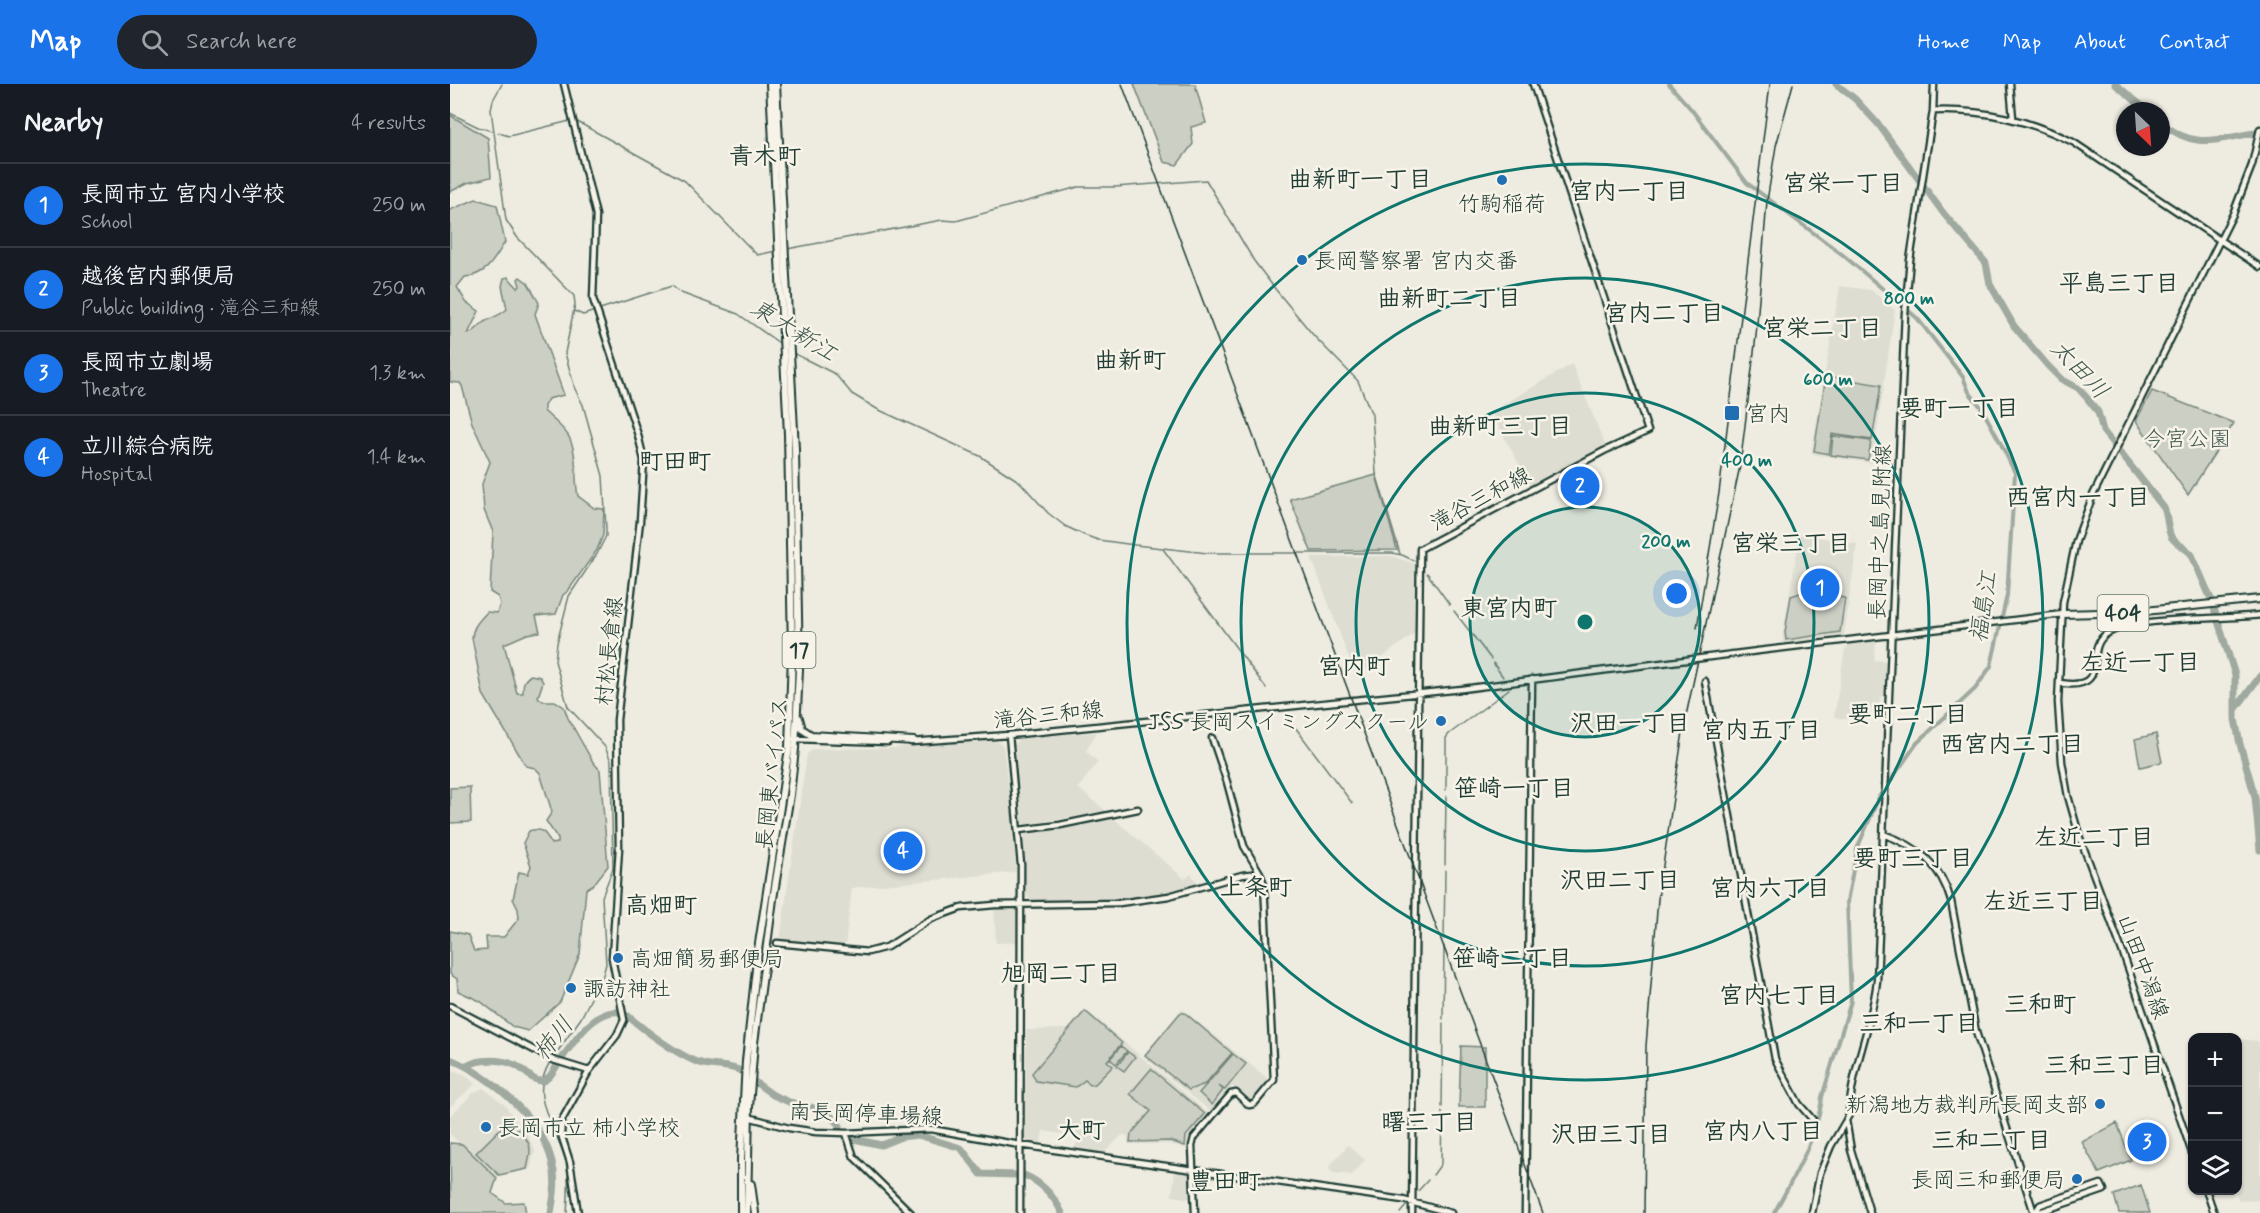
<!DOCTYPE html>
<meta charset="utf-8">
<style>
:root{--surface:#171b24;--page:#20242c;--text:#f1f3f6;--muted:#9ea1a6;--line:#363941;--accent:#1a73e8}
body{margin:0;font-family:Mynerve,"Klee One",sans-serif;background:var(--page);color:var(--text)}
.controls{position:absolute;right:18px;bottom:18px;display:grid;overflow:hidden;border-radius:12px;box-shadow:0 2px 4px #0004}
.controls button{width:54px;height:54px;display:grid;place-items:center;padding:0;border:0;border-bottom:2px solid var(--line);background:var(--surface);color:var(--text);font:30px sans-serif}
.compass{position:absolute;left:1666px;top:18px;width:54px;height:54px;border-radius:50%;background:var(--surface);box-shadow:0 2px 4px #0004;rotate:155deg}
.you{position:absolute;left:1227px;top:510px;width:21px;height:21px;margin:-15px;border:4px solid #fff;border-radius:50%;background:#1a73e8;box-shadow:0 0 0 9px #1a73e833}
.badge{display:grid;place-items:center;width:39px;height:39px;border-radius:50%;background:var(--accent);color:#fff;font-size:20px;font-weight:700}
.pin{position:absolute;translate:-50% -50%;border:3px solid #fff;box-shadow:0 2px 6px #0006}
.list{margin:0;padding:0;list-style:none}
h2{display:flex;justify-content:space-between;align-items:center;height:78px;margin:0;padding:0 24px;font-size:26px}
h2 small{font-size:20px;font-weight:400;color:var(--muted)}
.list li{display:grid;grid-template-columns:39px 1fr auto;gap:18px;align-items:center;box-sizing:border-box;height:84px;padding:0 24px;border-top:2px solid var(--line)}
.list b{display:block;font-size:22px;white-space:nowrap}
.list p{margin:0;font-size:20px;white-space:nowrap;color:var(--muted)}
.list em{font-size:20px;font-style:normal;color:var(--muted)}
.icon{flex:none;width:33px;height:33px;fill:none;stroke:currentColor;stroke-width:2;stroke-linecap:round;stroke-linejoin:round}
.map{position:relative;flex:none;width:1810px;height:1129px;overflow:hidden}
header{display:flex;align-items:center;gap:36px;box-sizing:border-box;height:84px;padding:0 30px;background:var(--accent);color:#fff}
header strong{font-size:28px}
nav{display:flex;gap:33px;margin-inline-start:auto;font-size:21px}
.search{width:420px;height:54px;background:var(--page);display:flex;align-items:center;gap:15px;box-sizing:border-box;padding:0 21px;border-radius:33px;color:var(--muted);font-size:22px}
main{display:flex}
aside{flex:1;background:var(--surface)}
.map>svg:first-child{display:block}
.built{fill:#ddddd2}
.green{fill:#cccfc4;stroke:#76867c;stroke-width:1.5}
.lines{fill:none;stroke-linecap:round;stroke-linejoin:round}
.stream{stroke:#6c7e74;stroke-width:1.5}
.canal{stroke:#9fa99f;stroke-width:4}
.river{stroke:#9fa99f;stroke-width:7}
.secondary-tunnel{stroke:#c5c9be;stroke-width:4.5;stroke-dasharray:4.5 2;stroke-linecap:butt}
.secondary-casing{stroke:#1f3d34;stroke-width:9}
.highway-casing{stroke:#1f3d34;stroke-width:10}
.secondary{stroke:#f7f3e8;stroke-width:4.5}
.highway{stroke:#f7f3e8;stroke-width:6}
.rail{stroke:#1f3d34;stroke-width:1.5}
.secondary-bridge-casing{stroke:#1f3d34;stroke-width:9;stroke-linecap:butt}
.secondary-bridge{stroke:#f7f3e8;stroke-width:4.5}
.ring{fill:none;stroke:#0f766e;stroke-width:3}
.poi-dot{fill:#1f6fb2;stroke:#f7f3e8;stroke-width:2}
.labels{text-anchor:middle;stroke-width:5;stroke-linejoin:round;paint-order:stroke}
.shield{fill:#f7f3e8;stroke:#60746a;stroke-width:1.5}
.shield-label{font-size:21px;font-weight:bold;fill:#1f3d34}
.poi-label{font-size:22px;fill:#1f3d34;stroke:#f7f3e8;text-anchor:start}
.park-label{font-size:22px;fill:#425a51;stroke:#f7f3e8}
.street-label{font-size:22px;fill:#1f3d34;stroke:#f7f3e8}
.neighbourhood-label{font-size:24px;font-weight:bold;fill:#1f3d34;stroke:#f7f3e8}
.water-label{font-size:24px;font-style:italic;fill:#3f584f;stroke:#f7f3e8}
.centre{fill:#0f766e;stroke:#f7f3e8;stroke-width:3}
.ring-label{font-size:18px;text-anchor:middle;font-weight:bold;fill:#0f766e;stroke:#f7f3e8;stroke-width:5;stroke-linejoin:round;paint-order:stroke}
</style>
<header>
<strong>Map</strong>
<div class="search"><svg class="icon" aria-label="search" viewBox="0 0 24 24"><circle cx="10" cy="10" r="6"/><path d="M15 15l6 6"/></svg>Search here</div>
<nav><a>Home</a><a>Map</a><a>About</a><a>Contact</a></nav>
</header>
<main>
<aside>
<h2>Nearby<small>4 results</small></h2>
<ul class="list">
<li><span class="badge">1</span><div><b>長岡市立 宮内小学校</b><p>School</p></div><em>250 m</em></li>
<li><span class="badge">2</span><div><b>越後宮内郵便局</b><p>Public building · 滝谷三和線</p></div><em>250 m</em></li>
<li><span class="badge">3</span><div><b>長岡市立劇場</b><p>Theatre</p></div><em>1.3 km</em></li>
<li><span class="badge">4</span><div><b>立川綜合病院</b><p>Hospital</p></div><em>1.4 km</em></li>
</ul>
</aside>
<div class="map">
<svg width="1810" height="1129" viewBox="0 0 1810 1129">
<rect width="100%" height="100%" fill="#eeece1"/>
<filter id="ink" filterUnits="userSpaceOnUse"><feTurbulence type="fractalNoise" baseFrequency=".0167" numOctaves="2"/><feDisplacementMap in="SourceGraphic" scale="12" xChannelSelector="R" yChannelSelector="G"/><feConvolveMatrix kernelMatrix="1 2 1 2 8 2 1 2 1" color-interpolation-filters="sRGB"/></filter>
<g filter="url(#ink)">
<!-- built -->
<path class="built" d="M1390 202 1421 206 1445 226 1422 379 1361 370Z
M1122 280 1155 361 1080 401 1041 328Z
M1350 450 1407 460 1394 551 1333 560V548Z
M941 472 965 480V549L906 593 861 473Z
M1426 558 1424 576 1436 577 1434 612 1431 613 1430 621 1396 635 1384 633 1395 565 1400 560Z
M647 648 636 667 648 678 628 704 656 727 575 741 572 738 565 661 570 654Z
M547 657 553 662 564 747 566 788 402 804 395 863 330 856 357 670 364 665 439 664Z
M663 734 735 795 741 790 748 799V801L724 808 668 815 582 817 576 811 573 753 578 748Z
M544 822H566L569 826 570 858 546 859Z
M635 925 759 1030 739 1054 738 1065 720 1060H678V1052L672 1051 654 1069 625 1064 628 1053 625 1055 617 1046 613 1050 593 1047 591 1059 578 1058 575 1053 576 946 618 945Z
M732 925 818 995 801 1018 782 1003 761 1028 693 972Z
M1788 955 1808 957 1810 970V1116L1789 1117 1785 1107 1788 1106Z
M0 985 16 991 25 1000 0 1023Z
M33 1004 54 1020 78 1052 85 1067 80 1085 47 1093 0 1050V1032L22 1010Z
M898 1061 915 1076 902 1091 883 1089 878 1084Z
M725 1086 740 1088 741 1115 722 1112Z"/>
<!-- green -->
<path class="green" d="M684 0H745L756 39 741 43 743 60 727 81 714 78Z
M0 31 38 54 41 93 17 99 0 108Z
M26 115 47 121 55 158C44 176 37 191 15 193L7 203 16 218 29 227 18 250C27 247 27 243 34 238 42 233 50 232 57 225L52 202 54 194 58 193 68 204 70 202 68 195 70 193 78 199 89 219 85 230 114 311 98 315 94 322V327C102 335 116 345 120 355 128 373 124 393 128 412L144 424 154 425 153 451 147 466 118 507 113 511 106 530 86 532 90 548 77 550 54 560 67 609H73C73 600 73 596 81 591L90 593 93 598 88 613 93 617H105L114 623 118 634 143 678 150 686 158 782 144 800 136 805 130 870 110 918 78 947 63 943 30 917 8 907 7 895 0 890V847L18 851 24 867 37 866 36 853H54L69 834 68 825 63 815 69 788 78 790 81 782 73 759 79 747C92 743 96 749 101 760L108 759V755L96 737 102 728 90 689 85 684 76 682 33 610 22 554C22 543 30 536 37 528L47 529 50 520 48 513 40 508 43 448 34 426 32 400 40 378 22 339 12 302 10 299 0 298V126Z
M1376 292 1431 301 1422 356 1382 350 1379 370 1364 367Z
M1702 307 1784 339 1738 411 1686 337Z
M1383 352 1421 357 1418 376 1381 371Z
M926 391 947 466 861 467 840 415Z
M1350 509 1395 514 1390 548 1336 556 1335 548 1341 512Z
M1706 650 1712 678 1690 683 1685 655Z
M20 703 21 738 0 739V704Z
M635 927 672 959 657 977 663 982 645 1000 640 1001 635 996 626 1003 586 997 582 989Z
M730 929H735L782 969 755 1000 739 1006 695 971Z
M671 962 677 967 666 980 660 975Z
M1011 962 1035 963V1023H1009Z
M678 968 685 973 674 987 667 982Z
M783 970 796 980 775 1006 769 1002 773 1006 762 1021 749 1009Z
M701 985 755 1030 736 1052 735 1062 720 1057 680 1058 681 1050 701 1027 680 1010Z
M57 1038 64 1048 69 1045C82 1061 82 1064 77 1085L49 1091 26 1069Z
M1667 1039 1681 1076 1649 1089 1632 1058Z
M0 1059 12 1060 47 1094 42 1109 56 1119 74 1118 76 1129H1Z
M1691 1101 1700 1129H1669L1664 1111Z"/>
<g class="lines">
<!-- stream -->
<path class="stream" d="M52 0 43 16 41 26 56 136 67 153 124 212 125 220 115 269 125 305 133 321 153 392 156 445V452L147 470 119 512 107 559 105 577 118 623 155 663 161 677 163 784 152 813 156 880 153 891 131 934 103 974
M0 29 28 43 59 52 124 36 235 97 307 171 326 167
M337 165 492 136 506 137 628 103H665L756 96 804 177 826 206 864 252 908 297 922 331 926 389 950 470
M150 225 222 202 231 209 288 230 332 261
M124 227 133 231 145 227
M343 269 385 290 402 310 427 325 530 372 570 398 598 429 615 442 634 451 648 456 685 461 758 469H942L952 471 965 477
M713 465 816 604
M977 489 1000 521
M1004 527 1041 575
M1043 579 1053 593
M839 636 842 639
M845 643 902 719
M996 706V654L999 650 1059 605
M995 781 996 712
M994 855 995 786
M993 935 994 862
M100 978C77 1016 107 1041 116 1078 120 1094 118 1113 117 1129
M992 1023 993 939
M983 1091 991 1080 992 1028
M968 1107 978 1096
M950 1129 956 1122"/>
<!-- canal -->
<path class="canal" d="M1219 0 1241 25 1297 99 1393 171 1467 234 1513 293 1519 308 1531 323 1549 356 1565 389 1557 511 1541 582 1525 605 1467 659 1429 713 1407 765 1397 818 1401 917 1372 1013C1368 1052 1343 1095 1324 1129"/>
<!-- river -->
<path class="river" d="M1386 0 1405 15 1429 41 1494 130 1536 179 1540 200 1564 242 1598 282 1611 295 1628 304 1637 314 1648 328 1653 347 1714 424C1718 432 1717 448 1722 454 1727 461 1736 463 1742 471L1761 515 1785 591V635L1790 660 1805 713 1810 766
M1665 0 1698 27
M1711 38C1745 68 1769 54 1810 48
M1785 626 1810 592
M178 932C194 946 234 976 254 980 267 983 279 981 291 987
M0 975C39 991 92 1035 102 1078 107 1095 104 1112 101 1129
M17 982C30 974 51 975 65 981 76 986 81 998 94 997L100 992C115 971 141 923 171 928
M305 998 323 1011 339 1018 376 1027 390 1042
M404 1055 431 1061 451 1053 468 1051 511 1064 531 1090 567 1091
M574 1091C591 1098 604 1112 612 1129"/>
<!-- secondary-tunnel -->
<path class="secondary-tunnel" d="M316 55 334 50"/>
<defs>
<path id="secondary" d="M114 0 146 131 143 215 188 351 194 376 190 437 167 636 169 764 162 874 174 936 167 951 139 987 112 1036 111 1050 120 1078 128 1129
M1560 0 1563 34
M1483 27C1534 25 1578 36 1623 58L1810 183
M1308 567 1613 530
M1255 597 1325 975 1349 1020 1363 1036
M1609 599C1664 608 1631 564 1658 549 1687 532 1773 536 1810 531
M559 651 571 781 570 1129
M344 655 438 658
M461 658 559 651 1012 605 1188 582
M569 746 610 741 688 725
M1433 750C1468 762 1491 781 1501 817L1526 948 1584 1129
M327 859 418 868 437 863 481 835 511 824 545 821 669 819 719 812 792 791 810 789
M0 922 103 976 139 987
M298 1033 339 1044 366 1048 396 1049 481 1045 570 1061 953 1116 1001 1129
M396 1049 404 1073 461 1129
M1742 1069 1674 872 1630 754 1618 712 1612 678 1608 618 1613 518 1626 457 1643 411 1783 130 1802 81 1810 45
M1756 1106 1764 1129
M745 1129 742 1062 744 1054 781 1010 786 1009 799 1021 804 1020 824 996 814 800 810 789 794 762 777 698 762 654
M962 1129 970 465 1154 367 1198 347 1083 0
M1075 1129 1082 595
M1362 1129 1370 1089 1381 1062 1395 1038
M1420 1129 1401 1066 1396 1036 1399 1031C1401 985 1422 943 1427 897L1455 229 1460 176 1483 27 1484 0
M1585 1129 1590 1121 1651 1100 1654 1106 1587 1129"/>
<path id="highway" d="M1613 530 1685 528 1810 515
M349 634 352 645 361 651 464 657
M301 1100 305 1129
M291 1129V1076L296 977 308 866 339 664 342 568 338 350 320 0
M297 1129 299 1023 304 959 323 815 340 711 345 665 349 586 345 365 326 0"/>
</defs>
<!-- secondary casing -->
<use href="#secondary" class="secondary-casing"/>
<!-- highway casing -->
<use href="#highway" class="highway-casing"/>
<!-- secondary -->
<use href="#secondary" class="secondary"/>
<!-- highway -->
<use href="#highway" class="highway"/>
<!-- rail -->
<path class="rail" d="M672 0 1093 1129
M1247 544 1269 409 1320 0
M1194 1129 1196 962 1208 815 1234 641 1290 382 1306 252 1317 117 1326 62 1343 0"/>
<defs>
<path id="secondary-bridge" d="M1188 582 1308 567"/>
</defs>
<!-- secondary-bridge casing -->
<use href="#secondary-bridge" class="secondary-bridge-casing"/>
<!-- secondary-bridge -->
<use href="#secondary-bridge" class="secondary-bridge"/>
</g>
</g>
<!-- distance rings -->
<circle cx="1135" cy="538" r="115" fill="#0f766e" fill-opacity=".12"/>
<g class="ring">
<circle cx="1135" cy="538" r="115"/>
<circle cx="1135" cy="538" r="229"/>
<circle cx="1135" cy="538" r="344"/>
<circle cx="1135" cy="538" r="458"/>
</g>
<!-- markers -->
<g class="poi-dot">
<circle cx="1052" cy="96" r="6"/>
<circle cx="852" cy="176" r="6"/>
<rect x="1274" y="321" width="16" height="16" rx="3"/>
<circle cx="991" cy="637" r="6"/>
<circle cx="168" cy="874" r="6"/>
<circle cx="121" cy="904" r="6"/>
<circle cx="1650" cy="1020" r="6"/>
<circle cx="36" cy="1043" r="6"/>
<circle cx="1627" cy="1095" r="6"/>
</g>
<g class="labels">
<!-- shield labels -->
<g class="shield">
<rect x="1647.5" y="511" width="51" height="36" rx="4.5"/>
<rect x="332.5" y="548" width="33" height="36" rx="4.5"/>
</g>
<g class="shield-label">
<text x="1673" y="536">404</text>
<text x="349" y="573">17</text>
</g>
<!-- poi labels -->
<g class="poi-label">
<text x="1052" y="127" text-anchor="middle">竹駒稲荷</text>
<text x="864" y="184">長岡警察署 宮内交番</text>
<text x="1296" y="337">宮内</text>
<text x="979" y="645" text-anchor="end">JSS 長岡スイミングスクール</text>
<text x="180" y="882">高畑簡易郵便局</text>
<text x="133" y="912">諏訪神社</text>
<text x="1638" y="1028" text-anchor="end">新潟地方裁判所長岡支部</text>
<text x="48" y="1051">長岡市立 柿小学校</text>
<text x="1615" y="1103" text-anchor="end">長岡三和郵便局</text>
</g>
<!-- park labels -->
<g class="park-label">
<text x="1737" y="362">今宮公園</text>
</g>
<!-- street labels -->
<g class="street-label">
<text transform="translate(1030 414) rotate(-28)" y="8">滝谷三和線</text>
<text transform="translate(1429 448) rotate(-88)" y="8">長岡中之島見附線</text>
<text transform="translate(158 567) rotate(-84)" y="8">村松長倉線</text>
<text transform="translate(598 630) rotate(-6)" y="8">滝谷三和線</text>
<text transform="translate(321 689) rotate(-84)" y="8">長岡東バイパス</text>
<text transform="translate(1694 882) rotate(70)" y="8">山田中潟線</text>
<text transform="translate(416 1029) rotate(2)" y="8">南長岡停車場線</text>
</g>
<!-- neighbourhood labels -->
<g class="neighbourhood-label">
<text x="315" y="80">青木町</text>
<text x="910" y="103">曲新町一丁目</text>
<text x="1393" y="107">宮栄一丁目</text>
<text x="1179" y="115">宮内一丁目</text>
<text x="1669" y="207">平島三丁目</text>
<text x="999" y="222">曲新町二丁目</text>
<text x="1214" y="237">宮内二丁目</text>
<text x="1372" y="252">宮栄二丁目</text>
<text x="680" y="284">曲新町</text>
<text x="1509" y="332">要町一丁目</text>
<text x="1050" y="350">曲新町三丁目</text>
<text x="225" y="385">町田町</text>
<text x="1628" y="421">西宮内一丁目</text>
<text x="1341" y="467">宮栄三丁目</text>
<text x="1059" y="532">東宮内町</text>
<text x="1690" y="586">左近一丁目</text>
<text x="904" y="590">宮内町</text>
<text x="1458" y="638">要町二丁目</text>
<text x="1180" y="647">沢田一丁目</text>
<text x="1311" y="654">宮内五丁目</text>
<text x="1562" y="668">西宮内二丁目</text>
<text x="1064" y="712">笹崎一丁目</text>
<text x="1644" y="761">左近二丁目</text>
<text x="1463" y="782">要町三丁目</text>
<text x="1170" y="804">沢田二丁目</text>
<text x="806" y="811">上条町</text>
<text x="1320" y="812">宮内六丁目</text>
<text x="1593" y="825">左近三丁目</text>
<text x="211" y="829">高畑町</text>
<text x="1062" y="882">笹崎二丁目</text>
<text x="611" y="897">旭岡二丁目</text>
<text x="1329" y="919">宮内七丁目</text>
<text x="1590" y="928">三和町</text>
<text x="1469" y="947">三和一丁目</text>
<text x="1654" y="989">三和三丁目</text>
<text x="979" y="1046">曙三丁目</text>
<text x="631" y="1054">大町</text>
<text x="1313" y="1055">宮内八丁目</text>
<text x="1161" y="1058">沢田三丁目</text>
<text x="1541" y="1064">三和二丁目</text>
<text x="775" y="1105">豊田町</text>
</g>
<!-- water labels -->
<g class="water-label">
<text transform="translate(344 246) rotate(32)" y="8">東大新江</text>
<text transform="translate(1630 285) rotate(46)" y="8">太田川</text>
<text transform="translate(1533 523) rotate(-81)" y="8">福島江</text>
<text transform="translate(103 954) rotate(-51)" y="8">柿川</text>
</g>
</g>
<circle cx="1135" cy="538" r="9" class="centre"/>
<g class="ring-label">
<text x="1459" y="220">800 m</text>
<text x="1378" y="301">600 m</text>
<text x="1297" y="382">400 m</text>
<text x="1216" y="463">200 m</text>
</g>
</svg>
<div class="controls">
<button>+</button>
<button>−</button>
<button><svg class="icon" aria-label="layers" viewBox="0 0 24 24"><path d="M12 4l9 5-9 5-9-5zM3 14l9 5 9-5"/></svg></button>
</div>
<svg class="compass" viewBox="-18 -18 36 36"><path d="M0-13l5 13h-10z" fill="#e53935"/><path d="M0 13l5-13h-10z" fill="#9ea1a6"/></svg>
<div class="you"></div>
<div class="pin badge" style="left:1370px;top:504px">1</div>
<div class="pin badge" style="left:1130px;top:402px">2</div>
<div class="pin badge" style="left:1697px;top:1058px">3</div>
<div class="pin badge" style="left:453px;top:767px">4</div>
</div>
</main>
